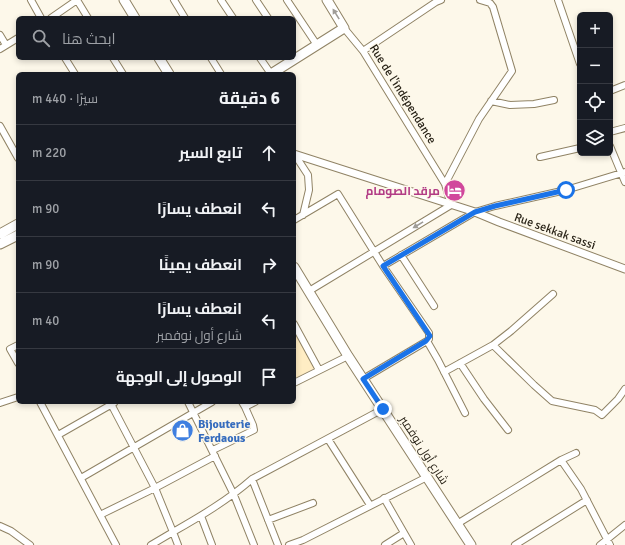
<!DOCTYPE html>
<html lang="ar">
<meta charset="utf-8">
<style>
:root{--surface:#171b24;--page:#20242c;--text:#f1f3f6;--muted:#9ea1a6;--line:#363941}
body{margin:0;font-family:Signika,Cairo,sans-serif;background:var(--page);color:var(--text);direction:rtl}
.controls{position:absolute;right:12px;top:12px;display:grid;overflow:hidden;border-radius:6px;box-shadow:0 2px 6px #0003}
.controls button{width:36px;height:36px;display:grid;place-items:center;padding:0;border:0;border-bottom:1px solid var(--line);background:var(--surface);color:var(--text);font:20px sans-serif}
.stop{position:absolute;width:12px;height:12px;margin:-9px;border:3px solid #1a73e8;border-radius:50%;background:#fff}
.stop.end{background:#1a73e8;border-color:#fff;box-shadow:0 1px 4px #0008}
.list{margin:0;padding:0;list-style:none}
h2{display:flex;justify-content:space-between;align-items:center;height:52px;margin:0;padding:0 16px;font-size:17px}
h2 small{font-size:13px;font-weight:400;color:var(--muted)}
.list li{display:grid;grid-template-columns:26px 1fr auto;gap:12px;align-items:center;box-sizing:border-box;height:56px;padding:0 16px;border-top:1px solid var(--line)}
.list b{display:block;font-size:15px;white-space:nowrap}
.list p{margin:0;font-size:13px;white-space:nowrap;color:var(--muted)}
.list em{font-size:13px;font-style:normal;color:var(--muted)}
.icon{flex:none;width:22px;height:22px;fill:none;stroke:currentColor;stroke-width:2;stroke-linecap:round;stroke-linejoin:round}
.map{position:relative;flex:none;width:625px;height:545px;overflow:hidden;direction:ltr}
.search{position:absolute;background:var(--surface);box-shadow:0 2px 6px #0003;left:16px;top:16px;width:280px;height:44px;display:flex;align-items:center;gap:10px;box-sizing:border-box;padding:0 14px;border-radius:6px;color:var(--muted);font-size:15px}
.panel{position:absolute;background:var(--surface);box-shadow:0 2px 6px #0003;left:16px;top:72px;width:280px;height:332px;border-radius:6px;direction:rtl}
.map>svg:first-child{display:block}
.built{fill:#ffedc4}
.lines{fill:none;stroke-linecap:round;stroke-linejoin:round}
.minor-casing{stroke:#908365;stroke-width:8}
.tertiary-casing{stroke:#908365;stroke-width:9}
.primary-casing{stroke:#908365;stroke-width:11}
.minor{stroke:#fff;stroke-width:6}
.tertiary{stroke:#fff;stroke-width:7}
.primary{stroke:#fff;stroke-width:9}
.oneway{fill:#9f9c97}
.route{stroke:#1a73e8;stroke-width:5}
.labels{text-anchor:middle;stroke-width:3;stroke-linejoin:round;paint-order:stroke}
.street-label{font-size:12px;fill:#292317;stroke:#fdf8ea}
.hotel-label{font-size:12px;font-weight:bold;fill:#b23c85;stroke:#fdf8ea;text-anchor:end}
.shop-label{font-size:12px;font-weight:bold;fill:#366cbe;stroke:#fdf8ea;text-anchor:start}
</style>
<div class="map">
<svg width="625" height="545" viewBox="0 0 625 545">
<rect width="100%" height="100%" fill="#fdf8ea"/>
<!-- built -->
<path class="built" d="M294 329 315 368 294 379Z"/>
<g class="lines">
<defs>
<path id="minor" d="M31 0 41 18
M77 0 88 18
M174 0 185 18
M221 0 233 18
M256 0 268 18
M287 0 317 45
M558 0 580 64
M51 18 77 0
M0 35 6 45
M0 49 18 38
M363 51 436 2 441 0
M65 58 75 74
M113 58 123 74
M211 58 221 74
M260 58 271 74
M610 91 625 85
M491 101 510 105 534 104 554 100
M0 126 18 158
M610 132 625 128
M610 146 625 182
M295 155 308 175 309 190 303 215
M540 157 580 148
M445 184 479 119 512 71 493 7 490 3 480 0
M294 220 338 194 383 266 429 333V339L427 341 363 379
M401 255 434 306
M383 266 475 212 495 206 566 190 625 172
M309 291 451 205 445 184 363 51 344 28
M294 324 319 370
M427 341 438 360 465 413
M18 345 10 349 18 363
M493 345 511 331 553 294
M460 363 484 399 508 430
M444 372 493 345 534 385 552 401 595 410 602 415 618 399 625 389
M294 383 348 356
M40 402 116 545
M110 402 155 488 173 532 151 545
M188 402 234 495 254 545
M242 402 245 407 255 402
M0 403 18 397
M58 435 114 403
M328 439 370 505
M213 450 254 430 253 425 245 407
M576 453 561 460 581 489 610 545
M81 478 212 402
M252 479 383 409
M384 498 411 545
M100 515 155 488 215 456
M201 516 212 545
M268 520 313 503
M457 524 561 460
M0 526 11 531 30 545
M178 545 173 532C201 516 228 500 252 479L278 545
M289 545 303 540 427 477
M385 545 404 533
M515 545 587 500
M600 545 625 525"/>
<path id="tertiary" d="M294 154 475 212 499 222 625 269"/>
<path id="primary" d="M124 0 135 18
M159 58 169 74
M271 74 344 28 327 0
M0 234 18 224
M0 244 18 235
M294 267 348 356 471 545"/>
</defs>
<!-- minor casing -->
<use href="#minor" class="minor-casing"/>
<!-- tertiary casing -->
<use href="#tertiary" class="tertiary-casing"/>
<!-- primary casing -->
<use href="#primary" class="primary-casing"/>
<!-- minor -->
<use href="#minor" class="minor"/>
<!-- tertiary -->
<use href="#tertiary" class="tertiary"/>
<!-- primary -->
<use href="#primary" class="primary"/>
</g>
<!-- one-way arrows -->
<defs><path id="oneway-solid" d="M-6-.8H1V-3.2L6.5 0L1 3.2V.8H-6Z"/></defs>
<g class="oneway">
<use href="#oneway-solid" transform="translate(336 14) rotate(-122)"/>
<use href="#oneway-solid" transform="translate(418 225) rotate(149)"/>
</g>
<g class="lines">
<!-- route -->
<path class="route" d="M383 409 363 379 426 341 430 336 383 266 475 212 495 206 566 190"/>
</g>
<!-- icons -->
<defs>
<symbol id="hotel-disc" viewBox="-11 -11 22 22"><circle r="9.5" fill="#d1479c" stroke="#fdf8ea"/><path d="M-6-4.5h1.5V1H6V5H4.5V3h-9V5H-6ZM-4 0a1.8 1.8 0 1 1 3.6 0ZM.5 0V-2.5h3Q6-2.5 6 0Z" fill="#fff"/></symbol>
<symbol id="shop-disc" viewBox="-11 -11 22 22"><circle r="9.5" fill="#3f7fe0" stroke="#fdf8ea"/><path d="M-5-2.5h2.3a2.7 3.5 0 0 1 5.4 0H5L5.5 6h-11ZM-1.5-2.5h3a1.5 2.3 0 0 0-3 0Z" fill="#fff"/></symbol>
</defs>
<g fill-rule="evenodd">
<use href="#hotel-disc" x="442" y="178" width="25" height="25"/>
<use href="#shop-disc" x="170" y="418" width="25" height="25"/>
</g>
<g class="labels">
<!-- street labels -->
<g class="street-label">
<text transform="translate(403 94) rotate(58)" y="4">Rue de l'indépendance</text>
<text transform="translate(555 231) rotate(20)" y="4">Rue sekkak sassi</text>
<text transform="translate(424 450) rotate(57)" y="4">شارع أول نوفمبر</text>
</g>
<!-- hotel labels -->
<g class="hotel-label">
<text x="440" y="195">مرقد الصومام</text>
</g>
<!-- shop labels -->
<g class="shop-label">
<text x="198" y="428">Bijouterie<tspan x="198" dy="14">Ferdaous</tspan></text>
</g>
</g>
</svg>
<div class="controls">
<button>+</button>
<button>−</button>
<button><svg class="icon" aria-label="locate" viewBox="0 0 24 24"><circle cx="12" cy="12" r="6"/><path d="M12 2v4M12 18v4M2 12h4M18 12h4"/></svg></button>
<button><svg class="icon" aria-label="layers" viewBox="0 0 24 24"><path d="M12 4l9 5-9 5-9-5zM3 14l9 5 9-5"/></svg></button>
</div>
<div class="stop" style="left:566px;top:190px"></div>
<div class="stop end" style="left:383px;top:409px"></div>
<div class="search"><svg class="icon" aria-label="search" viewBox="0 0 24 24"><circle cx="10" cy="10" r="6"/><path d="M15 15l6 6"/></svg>ابحث هنا</div>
<section class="panel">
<h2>6 دقيقة<small>سيرًا · 440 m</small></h2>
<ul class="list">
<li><svg class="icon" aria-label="ahead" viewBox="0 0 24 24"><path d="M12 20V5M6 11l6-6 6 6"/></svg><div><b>تابع السير</b></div><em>220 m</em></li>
<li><svg class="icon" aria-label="left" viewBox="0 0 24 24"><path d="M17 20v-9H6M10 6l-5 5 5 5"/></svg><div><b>انعطف يسارًا</b></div><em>90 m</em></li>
<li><svg class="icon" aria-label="right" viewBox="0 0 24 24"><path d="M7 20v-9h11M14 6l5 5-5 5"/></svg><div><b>انعطف يمينًا</b></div><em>90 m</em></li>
<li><svg class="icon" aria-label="left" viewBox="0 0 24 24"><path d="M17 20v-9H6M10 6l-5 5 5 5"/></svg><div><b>انعطف يسارًا</b><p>شارع أول نوفمبر</p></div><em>40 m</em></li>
<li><svg class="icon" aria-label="arrive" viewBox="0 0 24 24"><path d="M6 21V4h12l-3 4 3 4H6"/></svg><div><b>الوصول إلى الوجهة</b></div></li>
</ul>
</section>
</div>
